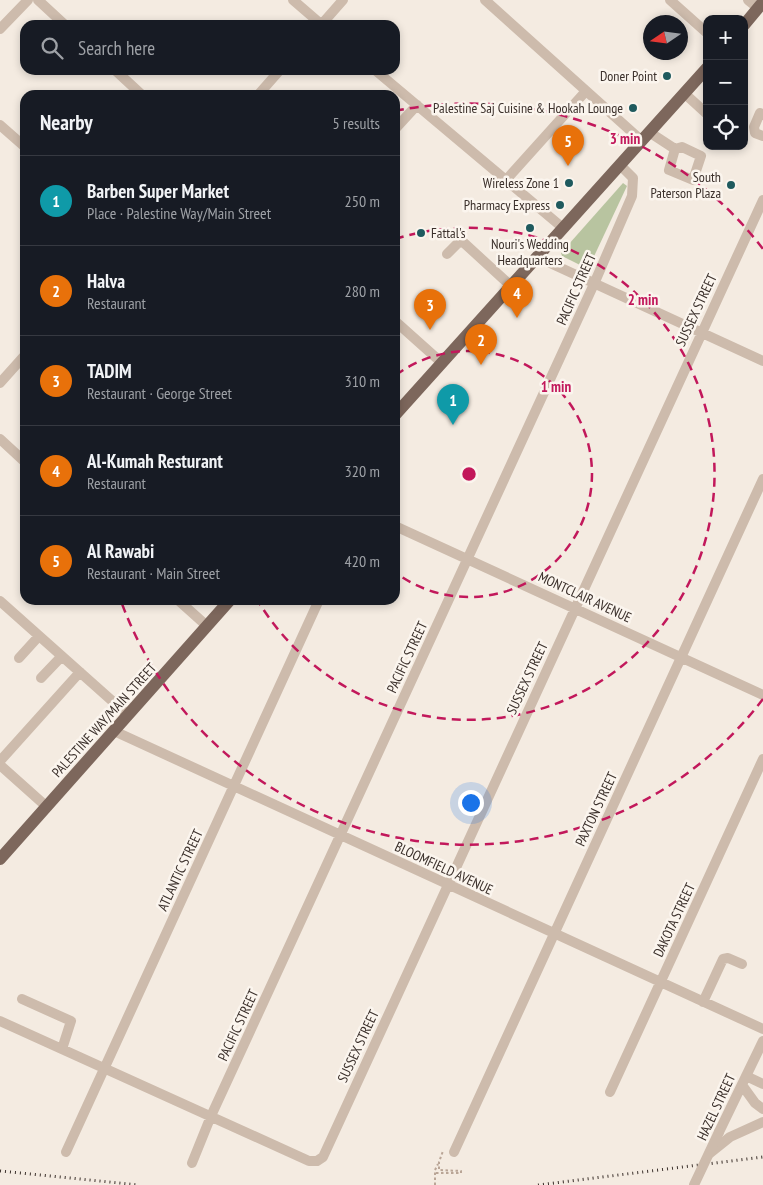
<!DOCTYPE html>
<meta charset="utf-8">
<style>
:root{--surface:#171b24;--page:#242831;--text:#f1f3f6;--muted:#9ea1a6;--line:#363941;--accent:#7c3aed}
body{margin:0;font-family:"PT Sans Narrow",sans-serif;background:var(--page);color:var(--text)}
.controls{position:absolute;right:15px;top:15px;display:grid;overflow:hidden;border-radius:10px;box-shadow:0 2px 8px #0003}
.controls button{width:45px;height:45px;display:grid;place-items:center;padding:0;border:0;border-bottom:1px solid var(--line);background:var(--surface);color:var(--text);font:25px sans-serif}
.compass{position:absolute;left:643px;top:15px;width:45px;height:45px;border-radius:50%;background:var(--surface);box-shadow:0 2px 8px #0003;rotate:257deg}
.you{position:absolute;left:470px;top:802px;width:18px;height:18px;margin:-12px;border:4px solid #fff;border-radius:50%;background:#1a73e8;box-shadow:0 0 0 8px #1a73e833}
.badge{display:grid;place-items:center;width:32px;height:32px;border-radius:50%;background:var(--accent);color:#fff;font-size:16px;font-weight:700}
.pin{position:absolute;translate:-50% -41px;filter:drop-shadow(0 1px 2px #0008)}
.pin::after{content:'';position:absolute;top:26px;width:18px;height:15px;background:inherit;clip-path:polygon(0 0,100% 0,50% 100%)}
.list{margin:0;padding:0;list-style:none}
h2{display:flex;justify-content:space-between;align-items:center;height:65px;margin:0;padding:0 20px;font-size:21px}
h2 small{font-size:16px;font-weight:400;color:var(--muted)}
.list li{display:grid;grid-template-columns:32px 1fr auto;gap:15px;align-items:center;box-sizing:border-box;height:90px;padding:0 20px;border-top:1px solid var(--line)}
.list b{display:block;font-size:19px;white-space:nowrap}
.list p{margin:0;font-size:16px;white-space:nowrap;color:var(--muted)}
.list em{font-size:16px;font-style:normal;color:var(--muted)}
.icon{flex:none;width:28px;height:28px;fill:none;stroke:currentColor;stroke-width:2;stroke-linecap:round;stroke-linejoin:round}
.map{position:relative;flex:none;width:763px;height:1185px;overflow:hidden}
.search{position:absolute;background:var(--surface);box-shadow:0 2px 8px #0003;left:20px;top:20px;width:380px;height:55px;display:flex;align-items:center;gap:12px;box-sizing:border-box;padding:0 18px;border-radius:15px;color:var(--muted);font-size:19px}
.panel{position:absolute;background:var(--surface);box-shadow:0 2px 8px #0003;left:20px;top:90px;width:380px;height:515px;border-radius:15px}
.map>svg:first-child{display:block}
.green{fill:#b8c4a0}
.lines{fill:none;stroke-linecap:round;stroke-linejoin:round}
.path{stroke:#b9a596;stroke-width:2;stroke-dasharray:2.5 2.5;stroke-linecap:butt}
.minor{stroke:#cdbbac;stroke-width:10}
.major{stroke:#7d675c;stroke-width:12}
.rail{stroke:#3b302b;stroke-width:3;stroke-dasharray:1 4;stroke-linecap:butt}
.minor-bridge{stroke:#cdbbac;stroke-width:10}
.ring{fill:none;stroke:#c2185b;stroke-width:2.5;stroke-dasharray:9 6}
.poi-dot{fill:#1f5a5e;stroke:#fbf5ee;stroke-width:2}
.labels{text-anchor:middle;stroke-width:5;stroke-linejoin:round;paint-order:stroke}
.poi-label{font-size:14px;fill:#3b302b;stroke:#fbf5ee;text-anchor:end}
.street-label{font-size:14px;fill:#3b302b;stroke:#fbf5ee}
.centre{fill:#c2185b;stroke:#fbf5ee;stroke-width:2.5}
.ring-label{font-size:15px;text-anchor:middle;font-weight:bold;fill:#c2185b;stroke:#fbf5ee;stroke-width:5;stroke-linejoin:round;paint-order:stroke}
</style>
<div class="map">
<svg width="763" height="1185" viewBox="0 0 763 1185">
<rect width="100%" height="100%" fill="#f4ebe1"/>
<!-- green -->
<path class="green" d="M623 183 627 186 589 267 586 268 562 256 561 253Z"/>
<g class="lines">
<!-- path -->
<path class="path" d="M436 1173H461V1171L439 1170V1162L443 1151
M435 1185V1170L438 1164"/>
<!-- minor -->
<path class="minor" d="M38 0 65 25
M293 0 322 25
M485 0 642 141
M670 0 707 33
M748 0 758 8
M321 25 343 0
M0 29 28 0
M115 70 142 95
M375 70 563 228
M684 93 707 114
M258 95 280 70
M763 115 760 113 754 127 755 133 763 136
M0 125 25 147
M395 129 417 105
M649 132 675 149 669 170 693 180 701 156 682 147 675 149
M506 180 586 91
M447 254 458 243 463 242 511 286
M537 257 763 361
M395 321 442 363
M0 383 25 355
M0 439 25 462
M395 526 763 695
M178 600 207 626
M0 601 128 715
M19 658 39 636
M41 678 62 656
M114 731 763 1029
M0 761 80 672
M0 765 47 807
M22 999 71 1021 62 1049
M703 1002 723 959 728 958 742 964
M0 1021 309 1161H317L323 1157 763 200
M746 1076 763 1084
M742 1085 755 1103 763 1109
M610 1092 763 759
M719 1132 763 1041
M66 1152 319 600
M454 1152 763 479
M710 1153 730 1137 763 1122
M192 1163 211 1116 594 284 632 196 633 178 620 165"/>
<!-- major -->
<path class="major" d="M744 25 763 2
M395 415 707 68
M0 859 230 600"/>
<!-- rail -->
<path class="rail" d="M0 1171 139 1185
M538 1185 763 1157"/>
<!-- minor-bridge -->
<path class="minor-bridge" d="M694 1185 719 1132"/>
</g>
<!-- distance rings -->
<g class="ring">
<path d="M396 375A123 123 0 1 1 396 573"/>
<path d="M395 239A246 246 0 1 1 258 601"/>
<path d="M763 699A370 370 0 0 1 121 601M395 111A370 370 0 0 1 763 249"/>
</g>
<!-- markers -->
<g class="poi-dot">
<circle cx="667" cy="76" r="5"/>
<circle cx="633" cy="108" r="5"/>
<circle cx="569" cy="183" r="5"/>
<circle cx="731" cy="185" r="5"/>
<circle cx="560" cy="205" r="5"/>
<circle cx="530" cy="228" r="5"/>
<circle cx="421" cy="233" r="5"/>
</g>
<g class="labels">
<!-- poi labels -->
<g class="poi-label">
<text x="657" y="81">Doner Point</text>
<text x="623" y="113">Palestine Saj Cuisine &amp; Hookah Lounge</text>
<text x="721" y="182">South<tspan x="721" dy="16">Paterson Plaza</tspan></text>
<text x="559" y="188">Wireless Zone 1</text>
<text x="550" y="210">Pharmacy Express</text>
<text x="431" y="238" text-anchor="start">Fattal's</text>
<text x="530" y="249" text-anchor="middle">Nouri's Wedding<tspan x="530" dy="16">Headquarters</tspan></text>
</g>
<!-- street labels -->
<g class="street-label">
<text transform="translate(576 289) rotate(-66)" y="5">PACIFIC STREET</text>
<text transform="translate(696 310) rotate(-65)" y="5">SUSSEX STREET</text>
<text transform="translate(585 597) rotate(25)" y="5">MONTCLAIR AVENUE</text>
<text transform="translate(407 657) rotate(-65)" y="5">PACIFIC STREET</text>
<text transform="translate(527 678) rotate(-65)" y="5">SUSSEX STREET</text>
<text transform="translate(104 720) rotate(-48)" y="5">PALESTINE WAY/MAIN STREET</text>
<text transform="translate(596 809) rotate(-65)" y="5">PAXTON STREET</text>
<text transform="translate(444 868) rotate(25)" y="5">BLOOMFIELD AVENUE</text>
<text transform="translate(180 870) rotate(-65)" y="5">ATLANTIC STREET</text>
<text transform="translate(674 920) rotate(-65)" y="5">DAKOTA STREET</text>
<text transform="translate(238 1025) rotate(-65)" y="5">PACIFIC STREET</text>
<text transform="translate(358 1046) rotate(-65)" y="5">SUSSEX STREET</text>
<text transform="translate(716 1107) rotate(-65)" y="5">HAZEL STREET</text>
</g>
</g>
<circle cx="469" cy="474" r="8" class="centre"/>
<g class="ring-label">
<text x="625" y="144">3 min</text>
<text x="643" y="305">2 min</text>
<text x="556" y="392">1 min</text>
</g>
</svg>
<div class="controls">
<button>+</button>
<button>−</button>
<button><svg class="icon" aria-label="locate" viewBox="0 0 24 24"><circle cx="12" cy="12" r="6"/><path d="M12 2v4M12 18v4M2 12h4M18 12h4"/></svg></button>
</div>
<svg class="compass" viewBox="-18 -18 36 36"><path d="M0-13l5 13h-10z" fill="#e53935"/><path d="M0 13l5-13h-10z" fill="#9ea1a6"/></svg>
<div class="you"></div>
<div class="pin badge" style="left:453px;top:425px;background:#0f9aa8">1</div>
<div class="pin badge" style="left:481px;top:365px;background:#e8710a">2</div>
<div class="pin badge" style="left:430px;top:330px;background:#e8710a">3</div>
<div class="pin badge" style="left:517px;top:318px;background:#e8710a">4</div>
<div class="pin badge" style="left:568px;top:166px;background:#e8710a">5</div>
<div class="search"><svg class="icon" aria-label="search" viewBox="0 0 24 24"><circle cx="10" cy="10" r="6"/><path d="M15 15l6 6"/></svg>Search here</div>
<section class="panel">
<h2>Nearby<small>5 results</small></h2>
<ul class="list">
<li><span class="badge" style="background:#0f9aa8">1</span><div><b>Barben Super Market</b><p>Place · Palestine Way/Main Street</p></div><em>250 m</em></li>
<li><span class="badge" style="background:#e8710a">2</span><div><b>Halva</b><p>Restaurant</p></div><em>280 m</em></li>
<li><span class="badge" style="background:#e8710a">3</span><div><b>TADIM</b><p>Restaurant · George Street</p></div><em>310 m</em></li>
<li><span class="badge" style="background:#e8710a">4</span><div><b>Al-Kumah Resturant</b><p>Restaurant</p></div><em>320 m</em></li>
<li><span class="badge" style="background:#e8710a">5</span><div><b>Al Rawabi</b><p>Restaurant · Main Street</p></div><em>420 m</em></li>
</ul>
</section>
</div>
